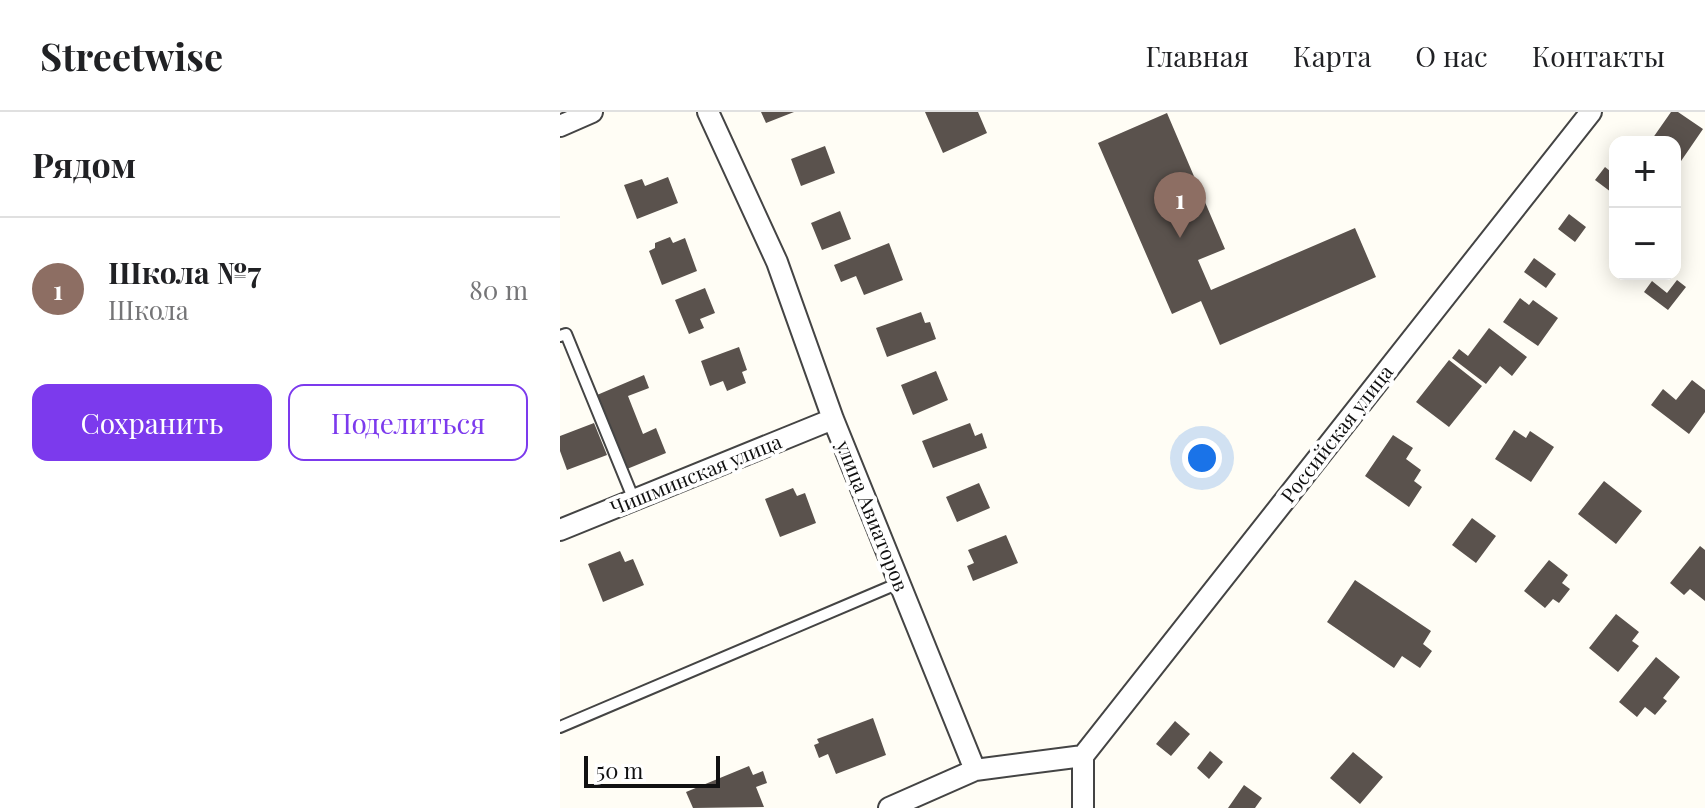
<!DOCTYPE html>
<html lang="ru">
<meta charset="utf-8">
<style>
:root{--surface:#fff;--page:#f6f6f6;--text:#202124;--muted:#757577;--line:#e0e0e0;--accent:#7c3aed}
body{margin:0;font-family:"Playfair Display",serif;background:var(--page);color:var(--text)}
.controls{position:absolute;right:24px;top:24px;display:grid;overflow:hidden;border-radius:16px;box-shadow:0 4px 20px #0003}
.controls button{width:72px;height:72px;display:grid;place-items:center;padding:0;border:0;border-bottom:2px solid var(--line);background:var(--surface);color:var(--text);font:40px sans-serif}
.scale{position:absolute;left:24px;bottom:20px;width:136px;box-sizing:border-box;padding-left:8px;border:4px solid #111;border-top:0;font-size:22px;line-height:28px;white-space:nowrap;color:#111;-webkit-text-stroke:6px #fff;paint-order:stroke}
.you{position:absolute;left:642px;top:346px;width:28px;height:28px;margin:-20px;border:6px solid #fff;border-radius:50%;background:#1a73e8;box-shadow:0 0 0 12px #1a73e833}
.badge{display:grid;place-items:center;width:52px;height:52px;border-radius:50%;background:var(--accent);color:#fff;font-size:26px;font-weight:700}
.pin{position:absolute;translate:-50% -66px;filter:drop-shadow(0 2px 4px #0008)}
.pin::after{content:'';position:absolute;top:42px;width:28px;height:24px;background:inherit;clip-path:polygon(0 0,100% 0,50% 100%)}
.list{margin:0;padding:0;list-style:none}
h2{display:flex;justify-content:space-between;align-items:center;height:104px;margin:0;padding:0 32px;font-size:34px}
h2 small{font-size:26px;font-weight:400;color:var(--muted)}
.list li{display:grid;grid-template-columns:52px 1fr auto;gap:24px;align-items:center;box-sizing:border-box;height:144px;padding:0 32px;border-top:2px solid var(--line)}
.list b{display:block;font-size:30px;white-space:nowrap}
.list p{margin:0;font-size:26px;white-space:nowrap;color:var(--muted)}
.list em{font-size:26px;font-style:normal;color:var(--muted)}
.actions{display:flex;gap:16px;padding:24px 32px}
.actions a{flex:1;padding:18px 0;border:2px solid var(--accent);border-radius:16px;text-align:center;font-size:28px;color:var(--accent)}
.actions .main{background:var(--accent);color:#fff}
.map{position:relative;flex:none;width:1145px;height:696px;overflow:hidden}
header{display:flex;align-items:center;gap:48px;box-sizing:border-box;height:112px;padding:0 40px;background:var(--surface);border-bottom:2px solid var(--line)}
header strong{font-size:38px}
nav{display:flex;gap:44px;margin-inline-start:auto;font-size:28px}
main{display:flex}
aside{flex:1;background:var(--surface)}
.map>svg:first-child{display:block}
.building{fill:#5a524d}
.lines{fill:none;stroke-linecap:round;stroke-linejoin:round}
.service-casing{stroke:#444;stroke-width:14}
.minor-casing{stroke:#444;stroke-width:24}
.service{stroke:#fff;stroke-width:10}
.minor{stroke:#fff;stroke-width:20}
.labels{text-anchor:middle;stroke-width:8;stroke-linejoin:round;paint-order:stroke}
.street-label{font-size:20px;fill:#111;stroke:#fff}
</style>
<header>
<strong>Streetwise</strong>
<nav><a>Главная</a><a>Карта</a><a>О нас</a><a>Контакты</a></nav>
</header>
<main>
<aside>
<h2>Рядом<small></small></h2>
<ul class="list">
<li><span class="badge" style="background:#8d6e63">1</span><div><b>Школа №7</b><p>Школа</p></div><em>80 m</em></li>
</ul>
<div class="actions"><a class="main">Сохранить</a><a>Поделиться</a></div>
</aside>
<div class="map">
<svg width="1145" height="696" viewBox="0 0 1145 696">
<rect width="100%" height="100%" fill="#fffdf5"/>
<!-- building -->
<path class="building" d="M201 0H234L206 11Z
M365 0H418L427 21 383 41Z
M1111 0H1118L1143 17 1119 52 1115 49V30H1090Z
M607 1 665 137 638 148 651 178 795 116 816 165 660 233 641 189 612 202 538 31Z
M265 34 275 61 241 74 231 47Z
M1045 55 1055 63V83L1035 68Z
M108 65 118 91 77 107 64 73 82 67 85 74Z
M280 99 291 127 262 138 251 111Z
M1009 102 1026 115 1015 130 998 117Z
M110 125 113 131 125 126 137 159 102 173 89 139 95 136V131Z
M329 131 343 168 304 183 296 164 281 170 274 153Z
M974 146 996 162 986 176 964 160Z
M1117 168 1126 175 1108 198 1084 180 1092 169 1107 181Z
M145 176 155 201 140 207 144 216 129 222 115 188Z
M960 186 969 193 973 188 998 206 978 234 943 210Z
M361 200 365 211 370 210 376 227 327 245 316 216Z
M929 216 967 245 952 264 940 254 926 272 892 246 899 237 908 244Z
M179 235 187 258 182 260 186 271 167 279 163 269 150 274 141 249Z
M889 248 922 274 889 315 856 290Z
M376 259 388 288 353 303 341 273Z
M84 263 89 276 68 284 83 322 96 316 106 341 67 357 37 283Z
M1132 268 1145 278V300L1129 322 1091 293 1103 277 1116 288Z
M34 311 47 343 7 358 0 339V324Z
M410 311 415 324 422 321 427 336 373 356 362 329Z
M954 318 966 326 970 319 994 335 971 370 935 347Z
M833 323 853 336 846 347 861 358 854 369 862 375 849 395 805 364Z
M1044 369 1082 399 1056 432 1018 402Z
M419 371 430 396 397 410 386 385Z
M233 376 237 384 245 381 256 411 220 425 205 387Z
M912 406 936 424 916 451 892 433Z
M446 423 458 451 413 469 407 454 414 451 408 438Z
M1140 434 1145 438V489L1130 477 1124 483 1110 471Z
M60 439 65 450 73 447 84 473 43 490 28 452Z
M989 448 1008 463 1002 471 1010 477 999 491 993 487 985 496 964 479Z
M795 468 871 519 863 532 872 539 860 556 842 544 834 556 767 510Z
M1056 502 1079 520 1072 529 1079 534 1058 560 1029 536Z
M1096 545 1120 565 1103 586 1107 589 1095 603 1085 595 1077 605 1059 590Z
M313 606 326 643 276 662 268 642 259 646 254 633 259 631 257 627Z
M615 609 630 622 611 644 596 632Z
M650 639 663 650 649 667 637 656Z
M793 640 823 665 800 692 770 666Z
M189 654 193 663 203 659 207 671 196 675 204 695 133 696 126 680Z
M684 673 702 686 695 696H668Z"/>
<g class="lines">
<defs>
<path id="service" d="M0 224 6 222 74 388
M0 615 339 471"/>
<path id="minor" d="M148 0 217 150 273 307 415 658 523 644V696
M0 14 32 0
M0 418 273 307
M523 644 1031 0
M329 696 415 658"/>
</defs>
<!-- service casing -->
<use href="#service" class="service-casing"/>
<!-- minor casing -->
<use href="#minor" class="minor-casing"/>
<!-- service -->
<use href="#service" class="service"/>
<!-- minor -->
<use href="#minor" class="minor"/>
</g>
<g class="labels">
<!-- street labels -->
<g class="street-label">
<text transform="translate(777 322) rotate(-52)" y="7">Российская улица</text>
<text transform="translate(136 363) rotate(-22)" y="7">Чишминская улица</text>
<text transform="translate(312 404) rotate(68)" y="7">улица Авиаторов</text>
</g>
</g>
</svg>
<div class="controls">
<button>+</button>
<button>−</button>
</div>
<div class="scale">50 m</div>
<div class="you"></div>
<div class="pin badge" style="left:620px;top:126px;background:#8d6e63">1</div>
</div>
</main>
